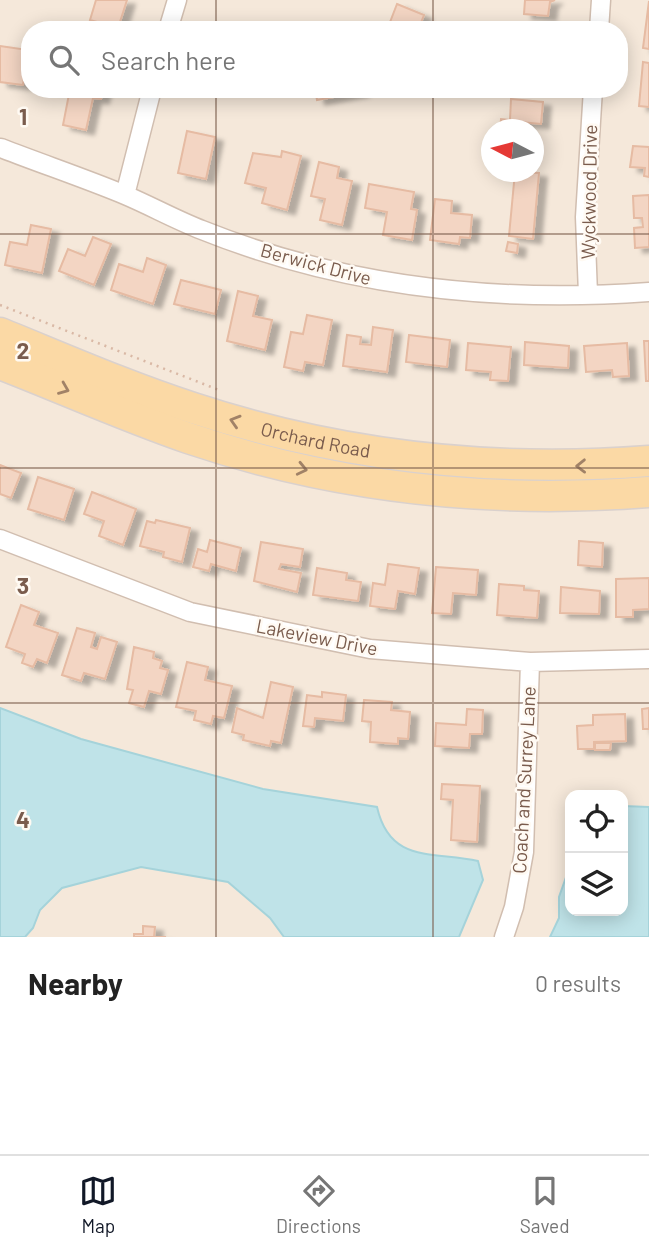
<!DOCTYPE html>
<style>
:root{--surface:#fff;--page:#f6f6f6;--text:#222;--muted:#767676;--line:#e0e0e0;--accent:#111827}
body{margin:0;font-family:Barlow,sans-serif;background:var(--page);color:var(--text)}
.controls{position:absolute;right:21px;bottom:21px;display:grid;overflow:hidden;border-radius:14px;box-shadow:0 4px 18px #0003}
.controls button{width:63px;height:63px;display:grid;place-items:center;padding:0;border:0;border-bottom:2px solid var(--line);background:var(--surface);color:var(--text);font:35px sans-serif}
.compass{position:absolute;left:481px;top:119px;width:63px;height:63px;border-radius:50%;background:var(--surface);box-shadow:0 4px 18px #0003;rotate:276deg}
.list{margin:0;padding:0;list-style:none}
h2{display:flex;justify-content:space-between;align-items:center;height:91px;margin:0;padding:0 28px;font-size:30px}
h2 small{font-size:23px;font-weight:400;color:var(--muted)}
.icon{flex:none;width:38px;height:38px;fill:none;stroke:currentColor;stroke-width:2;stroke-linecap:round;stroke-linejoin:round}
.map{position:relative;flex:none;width:649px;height:937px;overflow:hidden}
.search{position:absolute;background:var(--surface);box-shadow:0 4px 18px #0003;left:21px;right:21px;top:21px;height:77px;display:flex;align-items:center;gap:18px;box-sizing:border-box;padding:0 24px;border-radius:28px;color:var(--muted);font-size:26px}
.sheet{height:217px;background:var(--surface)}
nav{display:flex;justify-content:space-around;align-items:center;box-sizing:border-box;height:98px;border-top:2px solid var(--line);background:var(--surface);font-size:19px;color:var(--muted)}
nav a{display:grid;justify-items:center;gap:4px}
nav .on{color:var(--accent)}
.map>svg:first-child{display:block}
.residential{fill:#f5e8da;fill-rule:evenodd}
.water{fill:#bfe3e8;stroke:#a5d3da;stroke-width:2}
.building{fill:#f3d5c3;stroke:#e6bba3;stroke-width:2;filter:url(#shadow)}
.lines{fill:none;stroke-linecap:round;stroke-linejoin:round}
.minor-casing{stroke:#d1beb0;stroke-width:21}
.primary-casing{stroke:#dad1cd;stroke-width:33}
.path{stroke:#d9b8a5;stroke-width:2.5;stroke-dasharray:2 5;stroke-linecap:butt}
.minor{stroke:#fff;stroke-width:18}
.primary{stroke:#fbd9a5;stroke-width:30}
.oneway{stroke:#a18267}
.grid{fill:none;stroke:#7a5c4d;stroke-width:2;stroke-opacity:0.55}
.labels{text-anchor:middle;stroke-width:5;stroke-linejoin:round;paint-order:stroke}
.street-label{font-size:19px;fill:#7a5c4d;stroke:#fffaf3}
.grid-label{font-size:23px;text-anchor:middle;font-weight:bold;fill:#7a5c4d;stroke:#fffaf3;stroke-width:5;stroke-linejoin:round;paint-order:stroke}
</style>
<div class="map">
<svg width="649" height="937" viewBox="0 0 649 937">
<defs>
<filter id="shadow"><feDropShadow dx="8" dy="4.5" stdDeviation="2" flood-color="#0004"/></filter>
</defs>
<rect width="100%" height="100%" fill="#fdf6ec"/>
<!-- residential -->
<path class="residential" d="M0 0H649V937H0ZM30 30H619V89H30ZM491 130H534V172H491ZM570 795H623V911H570Z"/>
<!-- water -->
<path class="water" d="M0 708 81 739 263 789 377 807C390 864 433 851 478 861L483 880 459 937H284L270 918 228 882 141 867 62 888 40 910 33 928 25 937H0Z
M623 806 649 807V937H550L559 918V897L570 866V911H623Z"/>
<!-- building -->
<path class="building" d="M96 0H127L118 28 90 20Z
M525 0H555L550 2 548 16 524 14Z
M649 1V49L643 48Z
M397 4 424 15 418 30H387Z
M221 24 240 28V30H220Z
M0 46 28 50 23 85 0 82Z
M643 62 649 63V107L639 106Z
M70 89H103L101 99 93 98 86 130 63 125Z
M315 89H360L361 92 317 100Z
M511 99 543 102 541 124 521 122 520 130H500L501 119 510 120Z
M187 131 215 137 206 179 178 173Z
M633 146 649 147V177L644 176 645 168 630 167Z
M282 151 301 156 287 210 262 203 266 188 245 183 253 153 281 157Z
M319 162 339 167 337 178 352 181 342 225 320 220 325 199 311 196Z
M515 172 539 173 533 239 509 236Z
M369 184 414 192 411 209 417 210 412 240 383 235 387 212 365 208Z
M649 195V247L635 248 634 228 643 227 642 218H634L633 196Z
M435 199 452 201 451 213 472 215 470 238 460 237 459 244 430 240Z
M31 225 51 229 42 273 5 265 10 242 27 245Z
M93 237 111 244 94 285 59 271 68 249 85 256Z
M508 242 518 244 517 253 506 251Z
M147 258 166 265 153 304 111 290 119 264 143 272Z
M181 280 221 290 215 314 174 304Z
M238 291 258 296 253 316 272 320 265 350 227 341Z
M307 315 332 320 323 365 305 362 303 371 284 367 291 332 303 334Z
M373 327 393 330 387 372 343 366 347 335 361 337 360 344 371 345Z
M409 335 450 340 447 367 406 362Z
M644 341H649V381H646Z
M525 342 569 346 568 368 524 365Z
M468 343 511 347 508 381 490 380 491 372 466 370Z
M627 343 629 376 613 377 612 370 586 372 584 346Z
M0 465 21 473 11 498 0 494Z
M38 477 74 489 64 520 28 509Z
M92 492 136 509 123 545 99 536 104 521 84 514Z
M156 520 190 528 182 562 163 557 164 552 140 546 147 521 155 523Z
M210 540 241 548 236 571 211 564 209 571 193 567 198 549 207 552Z
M579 541 603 543 602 567 578 565Z
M261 542 303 549 300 567 281 564 279 569 301 573 297 592 254 581Z
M388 564 419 568 415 594 398 591 395 609 370 606 373 583 385 585Z
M436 567 478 570 476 595 453 593 451 614 432 613Z
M317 568 347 573 346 580 361 582 358 601 313 595Z
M649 578V609L633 610V617H616V579Z
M499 584 524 586V590L539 591 537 618 497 615Z
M561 587 600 591 599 614 560 613Z
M21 605 39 612 34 625 58 633 47 663 37 659 33 667 22 663 25 654 6 647Z
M77 628 95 633 91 647 97 649 101 637 117 642 105 679 84 673 81 681 62 675Z
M134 647 154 652 153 658 162 661 160 668 168 670 161 694 149 691 144 707 129 703 133 690 127 689Z
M187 662 208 667 205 680 232 686 224 718 213 716 211 724 194 720 196 711 176 707Z
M271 682 293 687 281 743 271 741 270 746 243 740 244 735 232 732 237 708 263 718Z
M322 692 346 695 343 721 315 718 314 727 303 726 307 695 322 697Z
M364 700 392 702 391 710 410 712 408 739 398 738V744L370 742 371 722 362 721Z
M649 708V729H643L642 709Z
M467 709 483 710 482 734H470L469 748 435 746 436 723 466 725Z
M625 714 626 741 594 742V749H578L577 726 593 725V715Z
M595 743H611L610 750H595Z
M442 784 480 786 477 842 451 840 453 800 441 799Z
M143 926 155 927 154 937H166H134V934H143Z"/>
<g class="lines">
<defs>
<path id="minor" d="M168 30 177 0
M599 30 601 0
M1 148C42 164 84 178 125 195 151 206 176 220 202 230 344 287 497 303 649 292
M125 195 152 89
M588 294 585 217 593 89
M0 539 190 612 370 649 530 662 649 659
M504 937 514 907 524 852 530 662"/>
<g id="primary">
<path id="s1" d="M0 333C64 359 128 387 193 408 342 457 493 473 649 461"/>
<path d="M0 364C62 388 124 416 188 438 336 488 493 504 649 492"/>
</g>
</defs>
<!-- minor casing -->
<use href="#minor" class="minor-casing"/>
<!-- primary casing -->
<use href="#primary" class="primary-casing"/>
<!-- path -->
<path class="path" d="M0 305 219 390"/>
<!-- minor -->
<use href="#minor" class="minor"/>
<!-- primary -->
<use href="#primary" class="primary"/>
</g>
<!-- one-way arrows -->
<defs><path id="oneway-chevron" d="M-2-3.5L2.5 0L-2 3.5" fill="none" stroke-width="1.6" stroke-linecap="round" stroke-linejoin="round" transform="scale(1.75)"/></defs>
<g class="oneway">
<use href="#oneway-chevron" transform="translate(64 389) rotate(22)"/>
<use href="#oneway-chevron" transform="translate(235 421) rotate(-163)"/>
<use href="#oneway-chevron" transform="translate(581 466) rotate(179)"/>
<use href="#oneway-chevron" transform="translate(302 469) rotate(13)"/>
</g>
<!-- grid -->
<path class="grid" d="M216 0V30M433 0V30M216 89V937M433 89V937M0 234H649M0 468H649M0 703H649"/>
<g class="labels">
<!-- street labels -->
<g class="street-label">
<text transform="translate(589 192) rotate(-89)" y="7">Wyckwood Drive</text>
<text transform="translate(316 264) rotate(15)" y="7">Berwick Drive</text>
<text dy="7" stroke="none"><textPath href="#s1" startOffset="334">Orchard Road</textPath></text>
<text transform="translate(317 637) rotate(11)" y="7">Lakeview Drive</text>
<text transform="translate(524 780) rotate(-87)" y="7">Coach and Surrey Lane</text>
</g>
</g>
<g class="grid-label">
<text x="23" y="125">1</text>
<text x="23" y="359">2</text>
<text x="23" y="594">3</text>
<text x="23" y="828">4</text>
</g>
</svg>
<div class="controls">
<button><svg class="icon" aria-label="locate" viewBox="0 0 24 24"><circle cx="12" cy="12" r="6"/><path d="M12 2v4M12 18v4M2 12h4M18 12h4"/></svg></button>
<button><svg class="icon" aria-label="layers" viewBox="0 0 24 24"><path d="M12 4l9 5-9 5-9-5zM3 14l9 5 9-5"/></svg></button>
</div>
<svg class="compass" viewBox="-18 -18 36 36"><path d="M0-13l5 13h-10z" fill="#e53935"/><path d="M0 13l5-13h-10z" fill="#767676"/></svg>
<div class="search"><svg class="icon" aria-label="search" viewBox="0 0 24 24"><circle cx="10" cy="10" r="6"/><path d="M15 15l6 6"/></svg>Search here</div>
</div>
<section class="sheet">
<h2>Nearby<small>0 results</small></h2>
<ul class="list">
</ul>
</section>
<nav>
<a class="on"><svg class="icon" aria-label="map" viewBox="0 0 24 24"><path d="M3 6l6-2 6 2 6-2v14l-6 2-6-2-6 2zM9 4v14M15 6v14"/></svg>Map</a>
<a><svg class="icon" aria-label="directions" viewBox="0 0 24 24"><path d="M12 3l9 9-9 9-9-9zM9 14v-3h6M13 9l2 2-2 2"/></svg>Directions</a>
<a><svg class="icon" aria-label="saved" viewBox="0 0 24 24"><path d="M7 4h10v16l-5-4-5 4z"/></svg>Saved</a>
</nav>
